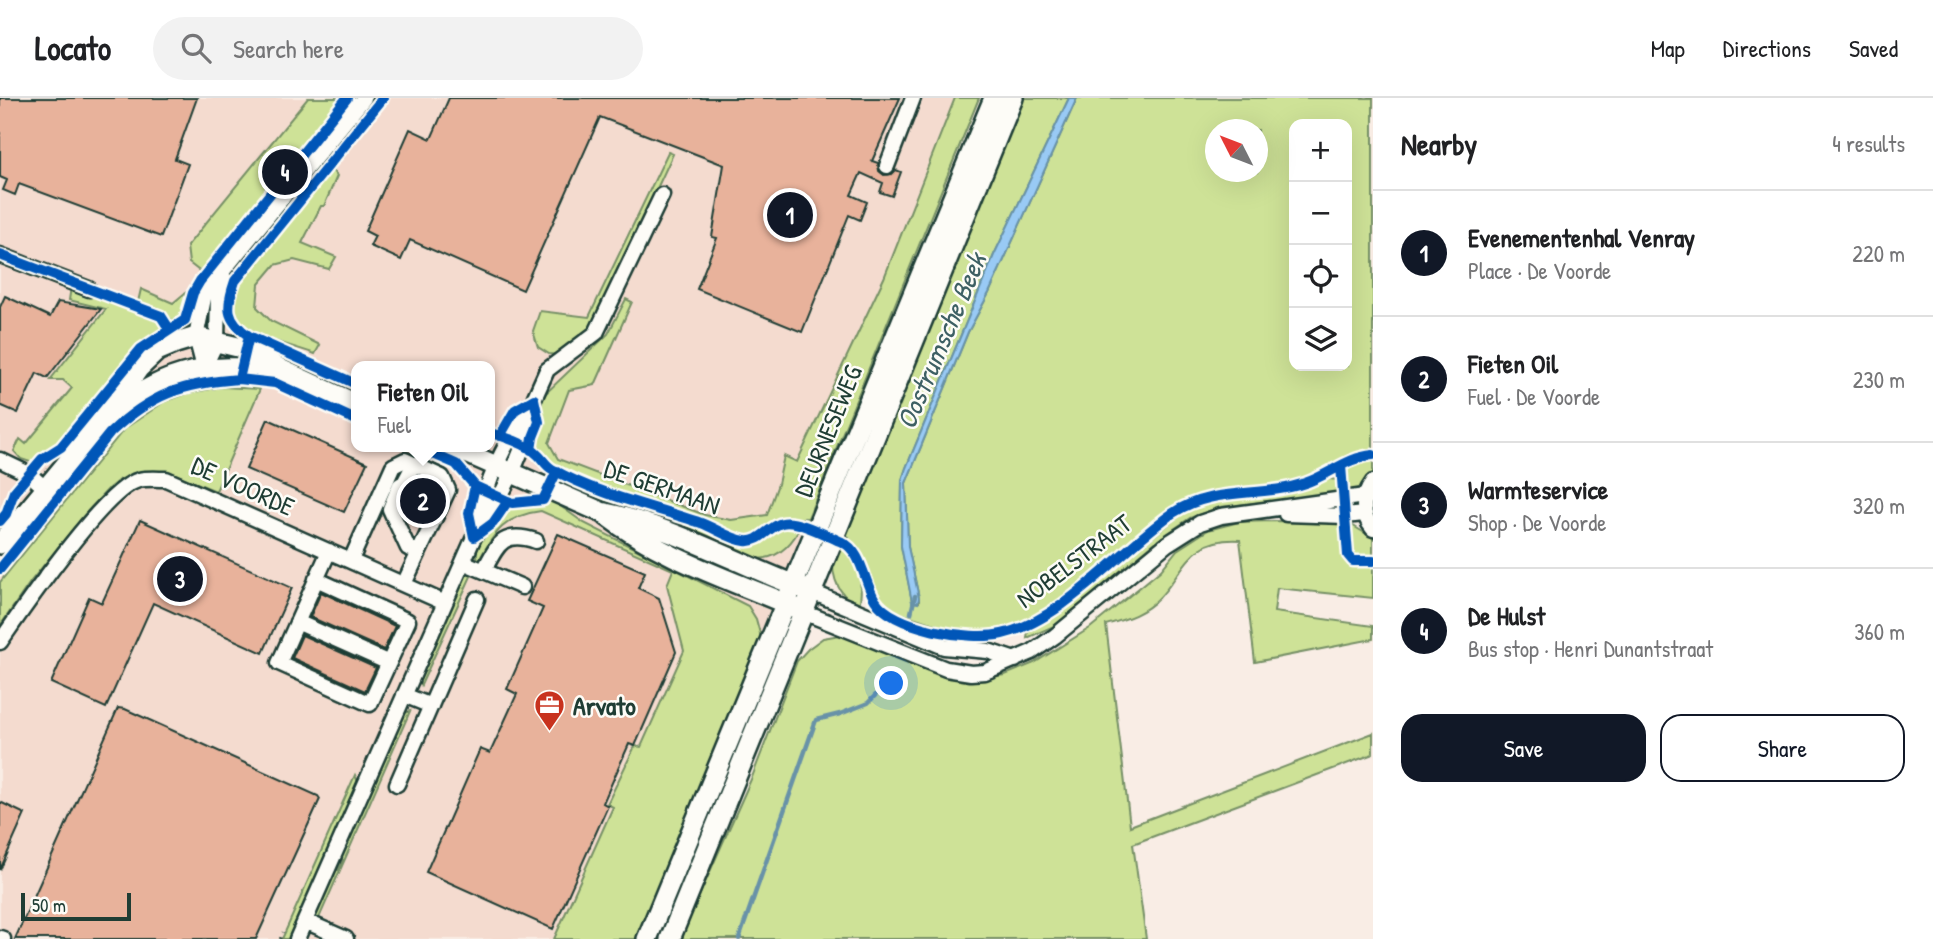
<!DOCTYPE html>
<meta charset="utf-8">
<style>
:root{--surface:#fff;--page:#f2f2f2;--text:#202124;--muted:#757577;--line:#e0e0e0;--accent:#111827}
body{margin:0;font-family:"Patrick Hand",sans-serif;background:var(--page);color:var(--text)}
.controls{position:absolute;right:21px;top:21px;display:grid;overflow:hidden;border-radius:14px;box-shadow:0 7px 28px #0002}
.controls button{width:63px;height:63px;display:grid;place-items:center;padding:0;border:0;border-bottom:2px solid var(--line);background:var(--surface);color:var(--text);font:35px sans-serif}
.compass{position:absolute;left:1205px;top:21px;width:63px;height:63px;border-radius:50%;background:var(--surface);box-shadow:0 7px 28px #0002;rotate:312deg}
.scale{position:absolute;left:21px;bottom:18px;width:110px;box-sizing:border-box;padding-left:7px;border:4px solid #1f3d34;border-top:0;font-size:19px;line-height:24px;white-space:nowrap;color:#1f3d34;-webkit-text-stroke:5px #fdfcf7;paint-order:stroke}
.you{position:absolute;left:892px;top:586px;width:24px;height:24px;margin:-18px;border:5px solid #fff;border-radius:50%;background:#1a73e8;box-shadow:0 0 0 10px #1a73e833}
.badge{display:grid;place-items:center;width:46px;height:46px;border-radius:50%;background:var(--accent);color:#fff;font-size:23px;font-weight:700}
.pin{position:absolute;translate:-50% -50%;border:4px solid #fff;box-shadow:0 2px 7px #0006}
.popup{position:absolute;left:351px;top:263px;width:144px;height:91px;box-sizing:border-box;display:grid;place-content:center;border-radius:14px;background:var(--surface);filter:drop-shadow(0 2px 5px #0005);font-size:23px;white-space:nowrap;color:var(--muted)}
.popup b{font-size:26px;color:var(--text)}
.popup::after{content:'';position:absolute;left:50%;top:100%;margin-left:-14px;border:14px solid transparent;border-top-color:var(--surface)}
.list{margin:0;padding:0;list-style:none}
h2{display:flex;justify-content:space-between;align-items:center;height:91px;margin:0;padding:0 28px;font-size:30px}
h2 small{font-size:23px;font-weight:400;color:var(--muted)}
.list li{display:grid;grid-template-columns:46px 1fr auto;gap:21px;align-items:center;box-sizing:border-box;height:126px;padding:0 28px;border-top:2px solid var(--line)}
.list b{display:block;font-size:26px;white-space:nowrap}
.list p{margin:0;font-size:23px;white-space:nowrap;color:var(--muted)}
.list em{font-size:23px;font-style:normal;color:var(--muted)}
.actions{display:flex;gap:14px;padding:21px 28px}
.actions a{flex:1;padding:16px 0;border:2px solid var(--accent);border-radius:21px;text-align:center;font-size:24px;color:var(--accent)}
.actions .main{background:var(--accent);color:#fff}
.icon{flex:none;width:38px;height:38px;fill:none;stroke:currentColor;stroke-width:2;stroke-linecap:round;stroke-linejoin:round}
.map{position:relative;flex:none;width:1373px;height:841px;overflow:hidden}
header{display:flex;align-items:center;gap:42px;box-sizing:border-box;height:98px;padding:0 35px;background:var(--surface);border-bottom:2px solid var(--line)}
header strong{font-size:33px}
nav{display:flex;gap:38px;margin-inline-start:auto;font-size:24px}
.search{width:490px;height:63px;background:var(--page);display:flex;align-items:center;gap:18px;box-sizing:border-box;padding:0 24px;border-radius:38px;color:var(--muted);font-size:26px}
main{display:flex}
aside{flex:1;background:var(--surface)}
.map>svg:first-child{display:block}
.built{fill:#f4dbcf;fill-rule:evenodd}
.green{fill:#cee297;stroke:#769066;stroke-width:2;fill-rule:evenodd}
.water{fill:#99caf5;stroke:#6892a8;stroke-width:2}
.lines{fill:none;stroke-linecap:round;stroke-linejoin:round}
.stream{stroke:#6892a8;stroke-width:4.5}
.building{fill:#e8b29b;stroke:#1f3d34;stroke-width:2}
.minor-casing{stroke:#1f3d34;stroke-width:19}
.major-casing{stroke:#1f3d34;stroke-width:24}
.path{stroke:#1f3d34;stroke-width:2.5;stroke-dasharray:2 5;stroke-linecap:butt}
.minor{stroke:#fdfcf7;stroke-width:14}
.major{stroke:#fdfcf7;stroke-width:19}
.cycleway-casing{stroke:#fdfcf7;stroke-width:15}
.cycleway{stroke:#0057b8;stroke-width:10}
.labels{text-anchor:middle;stroke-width:5;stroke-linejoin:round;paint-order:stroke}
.street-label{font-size:26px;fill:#1f3d34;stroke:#fdfcf7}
.poi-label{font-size:26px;font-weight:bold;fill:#1f3d34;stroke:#fdfcf7;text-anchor:start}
.water-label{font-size:28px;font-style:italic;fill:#3e6064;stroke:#fdfcf7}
</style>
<header>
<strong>Locato</strong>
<div class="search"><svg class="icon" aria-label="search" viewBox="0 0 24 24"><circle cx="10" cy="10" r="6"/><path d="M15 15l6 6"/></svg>Search here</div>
<nav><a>Map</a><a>Directions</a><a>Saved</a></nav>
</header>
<main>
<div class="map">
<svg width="1373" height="841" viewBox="0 0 1373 841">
<rect width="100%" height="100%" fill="#f9ede5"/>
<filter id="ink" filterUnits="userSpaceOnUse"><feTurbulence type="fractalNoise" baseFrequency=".0143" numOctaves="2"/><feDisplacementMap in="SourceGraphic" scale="14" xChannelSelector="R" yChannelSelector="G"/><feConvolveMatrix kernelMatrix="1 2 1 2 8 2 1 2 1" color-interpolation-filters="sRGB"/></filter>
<g filter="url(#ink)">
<!-- built -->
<path class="built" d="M0 0H977L668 767 631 841H0ZM356 268H490V349H356Z"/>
<!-- green -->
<path class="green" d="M308 0H344L205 173 198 172 189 165 187 148Z
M373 0H378L271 131 269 128Z
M955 0H979L808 420H779L755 437 743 438 703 421 617 396 550 366 537 348 534 340 542 325 541 307 545 296 608 236 626 201 632 204 595 287 569 292 549 345 558 361 705 417 731 422 767 417 778 386 784 358 797 364 884 180Z
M1020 0H1069L994 157 906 370 902 382 901 448 912 503 919 504V500L908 449 906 385 968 234 989 195 1077 0H1373V353C1351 355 1339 367 1320 375 1309 379 1296 383 1284 386 1250 393 1213 387 1181 405 1113 445 1055 539 969 535 955 534 941 528 928 524 917 520 903 517 893 512 866 498 872 456 848 442L849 439 844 436ZM1294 26H1347V268H1294ZM1216 32H1258V74H1216Z
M668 54 673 56 597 220 583 238 558 257 549 256 538 249 533 233 540 213 589 219Z
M331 71 337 78 324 108H321L302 145 336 159 329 171 294 162 275 167 259 186 257 209 271 223 320 247 315 256C269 239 205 234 248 171Z
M71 189 162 225V232L141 246 57 350 33 365 21 361 14 353 20 341 26 346 72 290 63 282H50L106 211 69 202Z
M141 191 173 205 185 195 186 205 178 223 172 222 162 213 138 204Z
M251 243 356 289V297L249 249Z
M222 289 260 291 216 393 170 374 146 373 119 382 109 390 85 416 31 483 0 528V484L124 331 164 304 189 295Z
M1373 362V375L1360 390 1346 395V370L1358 363Z
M559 379 619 405 699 429 743 448 757 446 786 429 799 432C790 448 777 461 757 461 740 462 691 436 672 428 633 413 593 401 554 385Z
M1329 381 1338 382 1341 395 1220 409 1190 420 1154 445 1054 528 1027 540 1028 533 1046 524 1188 411C1214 400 1233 402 1259 398 1284 395 1306 389 1329 381Z
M549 400 584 425 748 508 756 521 762 543 640 841H554L613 709 607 706 635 648 641 649 684 553 667 487 673 472 541 413C506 417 494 434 478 464L476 450 506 410 543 407Z
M1274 423 1342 425V439L1347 462 1353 466H1373V500L1277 490 1274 514 1373 528V541L1255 564 1240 442C1190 439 1187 470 1159 500 1144 516 1126 521 1106 527L1130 728 1373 635V656L1133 746 1146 841H680L752 679 797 563 808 551 823 540 840 537 850 538 976 581 1005 577 1034 565 1090 530 1161 472 1177 452 1208 432 1239 424Z
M1350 426 1373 440V460H1353Z
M836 446C842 449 848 451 851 456 860 469 863 494 859 508 835 496 828 472 836 446Z
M471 474 472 476 421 587 418 582 465 477Z
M410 613 316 827 312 824 334 770 338 772 343 762 340 759 403 615Z
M355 677 358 684 288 841H282Z"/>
<!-- water -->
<path class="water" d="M1069 0H1077L989 195 968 234 906 385 908 449 919 500 918 505 912 504 901 448 902 382 906 370 994 157Z"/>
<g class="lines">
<!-- stream -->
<path class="stream" d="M911 515 915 498
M739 841 816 622 840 616 868 605 888 584"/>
</g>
<!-- building -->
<path class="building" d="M0 0H197L175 61 188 66 161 139 19 86 15 97 3 92 7 82 0 79Z
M449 0H900L872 63 878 65 879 73 884 77 892 76 896 72 901 74 892 98 880 94 883 85 861 75 851 97 867 104 860 122 849 117 802 234 697 191 717 140 712 139 724 67 600 19 523 192 410 142 401 162 370 148 375 138 365 133 410 31 431 41Z
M5 198 50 219 58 204 101 211 47 280 37 275 18 315 0 307V209Z
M268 321 367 365 344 414 246 371Z
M412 390 434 400 426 416 403 405 408 394Z
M140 422 292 490 263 555 153 505 106 610 51 585 89 499 102 505Z
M558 436 645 474 638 490 659 500 676 554 635 648 629 646 603 705 608 708 553 831 426 774 480 651 490 655 517 596 507 591 543 510 527 503Z
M321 494 395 528 384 552 310 519Z
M302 537 376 570 365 593 292 560Z
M118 610 125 611 318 698 320 701 256 841H15Z
M0 704 25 716 0 772Z"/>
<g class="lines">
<defs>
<path id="minor" d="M887 68 913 0
M0 157 89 191
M204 270 196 239 205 195 364 0
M204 270 217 243 218 198 223 177
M0 362 29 376 45 390
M414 366 404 385 400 387 390 411 408 450 419 454
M1373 384C1361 400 1361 416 1373 431
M1286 416 1345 418 1364 416
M476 429C487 383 501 351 528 311
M351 462 393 368 405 362 442 379 448 392 404 486
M463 464 522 489
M484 472C498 446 503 432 536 443
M316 481 408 523 370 606 279 565 329 453
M812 494 944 549 988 553 1015 562
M803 514 946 571 971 575 985 574 1032 554 1055 538 1167 446 1200 425 1221 418 1365 398
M297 524 389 565
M0 544C23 511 105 390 139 382 147 380 158 381 166 381L445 505
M404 597 431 608
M397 686 477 501
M305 823 346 841
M0 840 3 841
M297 841 474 439 500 399 512 375 523 348 534 301 547 272 596 235 662 97"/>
<path id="major" d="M114 313C170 270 208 266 276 272
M453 349 601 414C673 428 737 466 805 491
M607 418C663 461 732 482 796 510
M0 446 100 325 139 270 157 253 176 245 196 239 246 251 282 272 356 306
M647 841 994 0
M670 841 1013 0"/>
</defs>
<!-- minor casing -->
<use href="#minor" class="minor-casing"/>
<!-- major casing -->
<use href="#major" class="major-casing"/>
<!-- path -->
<path class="path" d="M280 841 283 834"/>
<!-- minor -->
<use href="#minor" class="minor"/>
<!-- major -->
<use href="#major" class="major"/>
<defs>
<path id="cycleway" d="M0 157 161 218 170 232
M249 238 356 286
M239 281 275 285 356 322
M490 335C503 338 527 346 537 356 543 361 545 367 552 371 599 397 651 408 701 425 715 430 730 441 745 443 760 445 768 429 782 425 797 421 827 438 842 444 862 453 864 484 875 502 893 531 970 543 1002 536 1064 522 1121 451 1173 415 1213 388 1261 400 1305 385 1329 377 1348 359 1373 357
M500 338 515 312 534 301 539 324 533 339 531 352
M417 349 456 366 475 388 512 405 543 402 557 373
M1341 368 1348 457 1353 463H1373
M475 388 469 415 474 439 493 425 508 403
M0 423 6 416 14 394 42 361 61 349 141 251 185 222 193 195 200 183 347 0
M0 471 110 335C151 296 184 285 239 281L249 238C225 221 226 209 235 183L383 0"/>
</defs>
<!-- cycleway casing -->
<use href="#cycleway" class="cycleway-casing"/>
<!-- cycleway -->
<use href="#cycleway" class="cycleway"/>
</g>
</g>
<!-- icons -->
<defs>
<symbol id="office-pin" viewBox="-11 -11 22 30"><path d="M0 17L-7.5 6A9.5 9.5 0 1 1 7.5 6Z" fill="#c8321e" stroke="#fdfcf7"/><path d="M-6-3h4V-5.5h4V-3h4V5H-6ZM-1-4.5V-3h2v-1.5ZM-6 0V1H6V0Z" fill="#fff"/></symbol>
</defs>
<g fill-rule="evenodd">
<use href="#office-pin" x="532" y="590" width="35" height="47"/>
</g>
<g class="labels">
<!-- street labels -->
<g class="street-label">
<text transform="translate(828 333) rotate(-68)" y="9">DEURNESEWEG</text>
<text transform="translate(243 388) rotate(24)" y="9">DE VOORDE</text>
<text transform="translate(662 389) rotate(19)" y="9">DE GERMAAN</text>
<text transform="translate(1074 463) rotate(-37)" y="9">NOBELSTRAAT</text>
</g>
<!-- poi labels -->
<g class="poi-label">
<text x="573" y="617">Arvato</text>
</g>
<!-- water labels -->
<g class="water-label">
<text transform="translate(941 243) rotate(-67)" y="10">Oostrumsche Beek</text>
</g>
</g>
</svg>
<div class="controls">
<button>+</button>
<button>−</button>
<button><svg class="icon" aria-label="locate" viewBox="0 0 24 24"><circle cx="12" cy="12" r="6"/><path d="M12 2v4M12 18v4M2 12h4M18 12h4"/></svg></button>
<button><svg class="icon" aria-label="layers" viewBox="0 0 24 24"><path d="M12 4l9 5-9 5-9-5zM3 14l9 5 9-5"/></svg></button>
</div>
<svg class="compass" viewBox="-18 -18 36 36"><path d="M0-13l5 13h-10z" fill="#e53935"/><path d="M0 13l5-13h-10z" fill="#757577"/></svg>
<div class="scale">50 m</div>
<div class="you"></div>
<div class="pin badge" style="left:790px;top:117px">1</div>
<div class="pin badge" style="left:423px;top:403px">2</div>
<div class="popup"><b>Fieten Oil</b>Fuel</div>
<div class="pin badge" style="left:180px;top:481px">3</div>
<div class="pin badge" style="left:285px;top:74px">4</div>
</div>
<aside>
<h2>Nearby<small>4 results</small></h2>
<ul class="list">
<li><span class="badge">1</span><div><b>Evenementenhal Venray</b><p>Place · De Voorde</p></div><em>220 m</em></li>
<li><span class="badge">2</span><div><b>Fieten Oil</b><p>Fuel · De Voorde</p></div><em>230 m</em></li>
<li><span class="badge">3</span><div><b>Warmteservice</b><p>Shop · De Voorde</p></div><em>320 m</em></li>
<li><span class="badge">4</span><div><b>De Hulst</b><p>Bus stop · Henri Dunantstraat</p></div><em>360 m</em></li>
</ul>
<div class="actions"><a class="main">Save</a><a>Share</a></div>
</aside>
</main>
